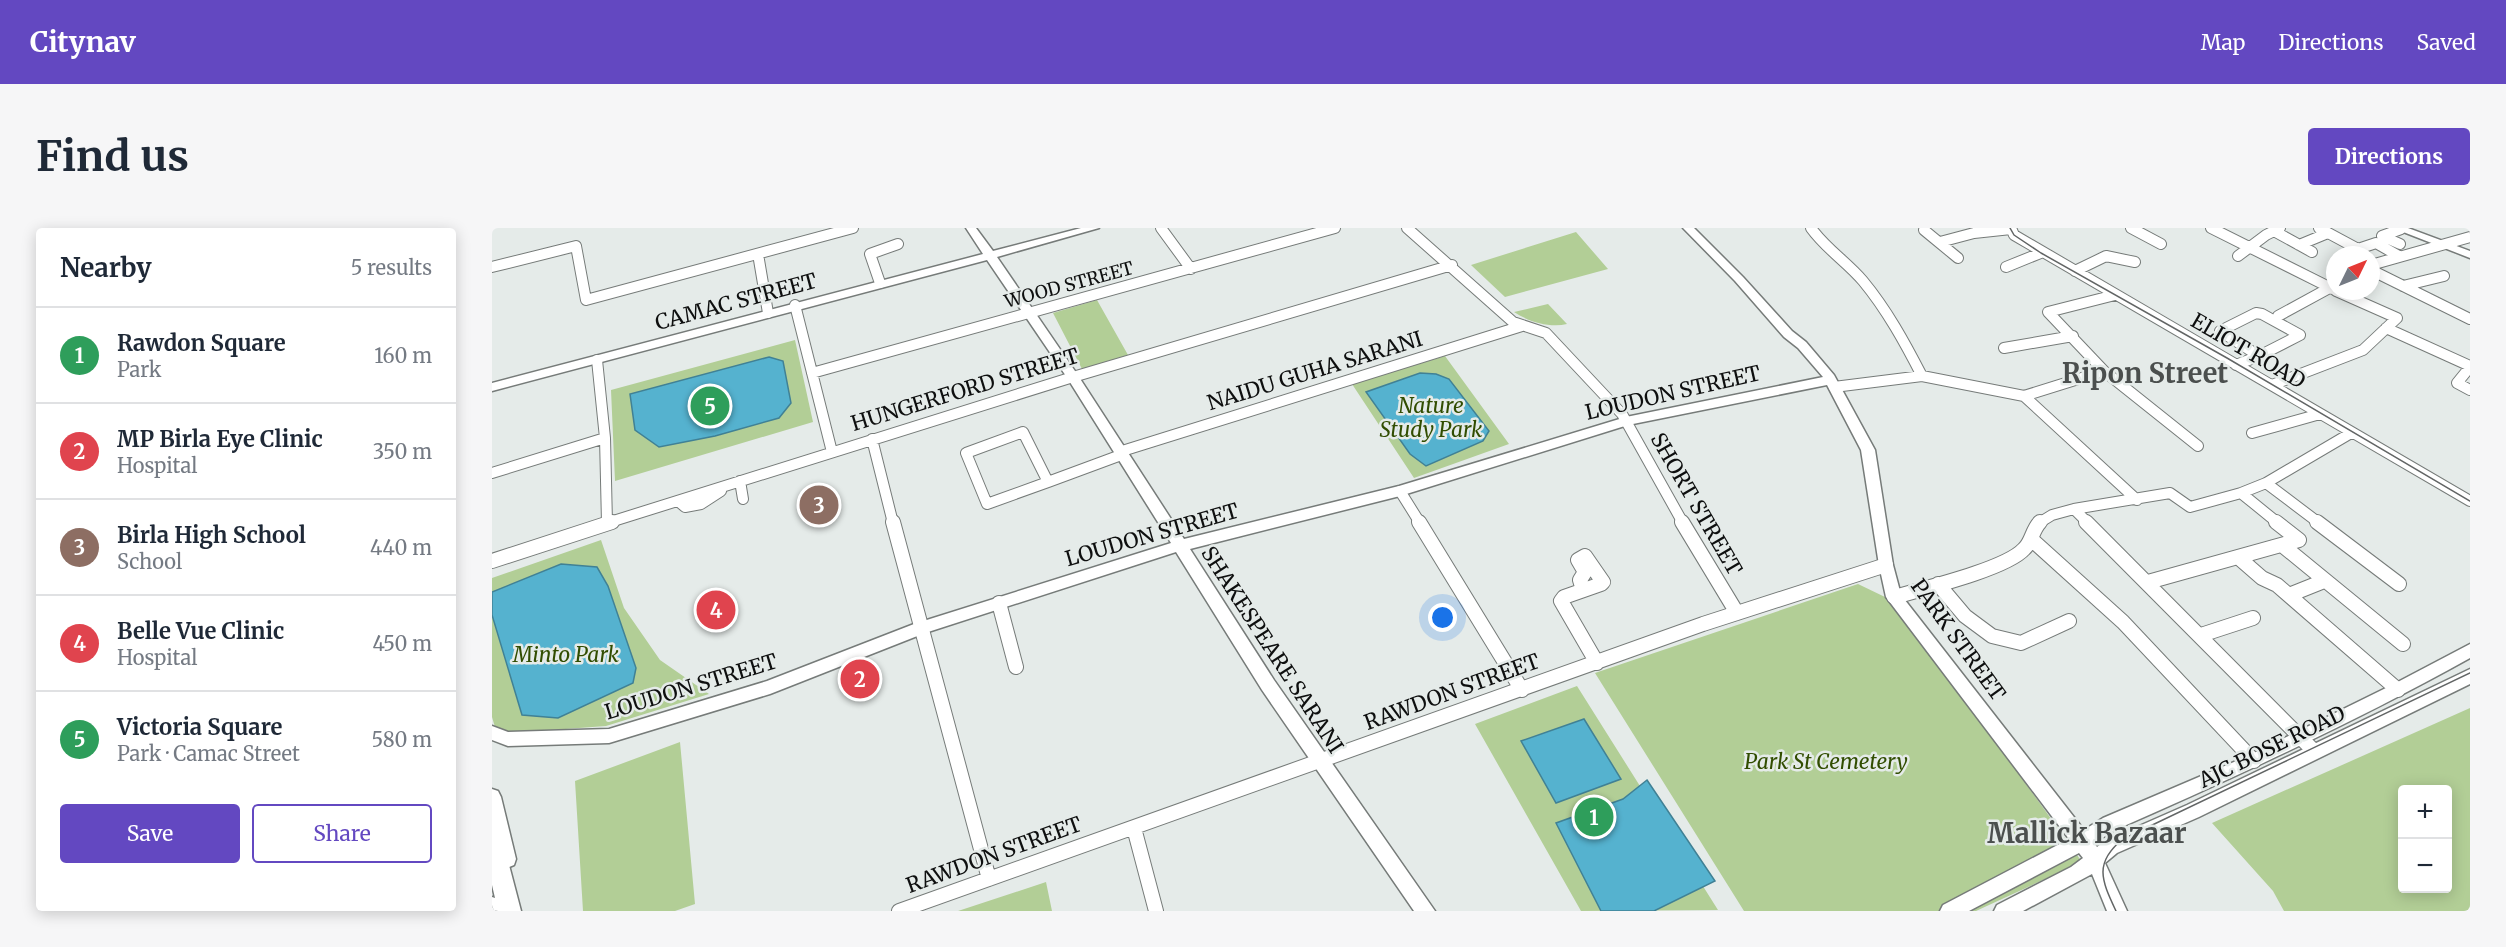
<!DOCTYPE html>
<meta charset="utf-8">
<style>
:root{--surface:#fff;--page:#f6f6f7;--text:#1f2937;--muted:#747a83;--line:#e0e1e3;--accent:#6348c1}
body{margin:0;font-family:Merriweather,serif;background:var(--page);color:var(--text)}
.controls{position:absolute;right:18px;bottom:18px;display:grid;overflow:hidden;border-radius:6px;box-shadow:0 3px 15px #0003}
.controls button{width:54px;height:54px;display:grid;place-items:center;padding:0;border:0;border-bottom:2px solid var(--line);background:var(--surface);color:var(--text);font:30px sans-serif}
.compass{position:absolute;left:1834px;top:18px;width:54px;height:54px;border-radius:50%;background:var(--surface);box-shadow:0 3px 15px #0003;rotate:47deg}
.you{position:absolute;left:951px;top:390px;width:21px;height:21px;margin:-15px;border:4px solid #fff;border-radius:50%;background:#1a73e8;box-shadow:0 0 0 9px #1a73e833}
.badge{display:grid;place-items:center;width:39px;height:39px;border-radius:50%;background:var(--accent);color:#fff;font-size:20px;font-weight:700}
.pin{position:absolute;translate:-50% -50%;border:3px solid #fff;box-shadow:0 2px 6px #0006}
.list{margin:0;padding:0;list-style:none}
h2{display:flex;justify-content:space-between;align-items:center;height:78px;margin:0;padding:0 24px;font-size:26px}
h2 small{font-size:20px;font-weight:400;color:var(--muted)}
.list li{display:grid;grid-template-columns:39px 1fr auto;gap:18px;align-items:center;box-sizing:border-box;height:96px;padding:0 24px;border-top:2px solid var(--line)}
.list b{display:block;font-size:22px;white-space:nowrap}
.list p{margin:0;font-size:20px;white-space:nowrap;color:var(--muted)}
.list em{font-size:20px;font-style:normal;color:var(--muted)}
.actions{display:flex;gap:12px;padding:18px 24px}
.actions a{flex:1;padding:14px 0;border:2px solid var(--accent);border-radius:6px;text-align:center;font-size:21px;color:var(--accent)}
.actions .main{background:var(--accent);color:#fff}
.map{position:relative;flex:none;width:1978px;height:683px;overflow:hidden;border-radius:6px}
header{display:flex;align-items:center;gap:36px;box-sizing:border-box;height:84px;padding:0 30px;background:var(--accent);color:#fff}
header strong{font-size:28px}
nav{display:flex;gap:33px;margin-inline-start:auto;font-size:21px}
.intro{display:flex;align-items:center;justify-content:space-between;box-sizing:border-box;height:144px;padding:0 36px}
h1{margin:0;font-size:42px}
.button{padding:15px 27px;border-radius:6px;background:var(--accent);color:#fff;font-size:21px;font-weight:700}
main{display:flex;gap:36px;padding:0 36px}
aside{flex:1;background:var(--surface);border-radius:6px;box-shadow:0 3px 15px #0003}
.map>svg:first-child{display:block}
.green{fill:#b2ce96;fill-rule:evenodd}
.water{fill:#55b2cf;stroke:#408195;stroke-width:1.5}
.lines{fill:none;stroke-linecap:round;stroke-linejoin:round}
.minor-far1-casing{stroke:#767b79;stroke-width:12}
.minor-casing{stroke:#767b79;stroke-width:16}
.major-casing{stroke:#767b79;stroke-width:3}
.highway-casing{stroke:#767b79;stroke-width:3}
.minor-far1{stroke:#fff;stroke-width:10}
.minor{stroke:#fff;stroke-width:14}
.major{fill:#fff;fill-rule:evenodd}
.highway{fill:#fff;fill-rule:evenodd}
.tram{stroke:#626565;stroke-width:1.5}
.labels{text-anchor:middle;stroke-width:5;stroke-linejoin:round;paint-order:stroke}
.far-street-label{font-size:18px;fill:#0e0f0f;stroke:#e5ebe9}
.street-label{font-size:21px;fill:#0e0f0f;stroke:#e5ebe9}
.park-label{font-size:21px;font-style:italic;fill:#314d01;stroke:#e5ebe9}
.district-label{font-size:27px;font-weight:bold;fill:#4b4f4e;stroke:#e5ebe9}
.near-neighbourhood-label{font-size:27px;font-weight:bold;fill:#4b4f4e;stroke:#e5ebe9}
</style>
<header>
<strong>Citynav</strong>
<nav><a>Map</a><a>Directions</a><a>Saved</a></nav>
</header>
<div class="intro"><h1>Find us</h1><a class="button">Directions</a></div>
<main>
<aside>
<h2>Nearby<small>5 results</small></h2>
<ul class="list">
<li><span class="badge" style="background:#2e9e5b">1</span><div><b>Rawdon Square</b><p>Park</p></div><em>160 m</em></li>
<li><span class="badge" style="background:#e0444e">2</span><div><b>MP Birla Eye Clinic</b><p>Hospital</p></div><em>350 m</em></li>
<li><span class="badge" style="background:#8d6e63">3</span><div><b>Birla High School</b><p>School</p></div><em>440 m</em></li>
<li><span class="badge" style="background:#e0444e">4</span><div><b>Belle Vue Clinic</b><p>Hospital</p></div><em>450 m</em></li>
<li><span class="badge" style="background:#2e9e5b">5</span><div><b>Victoria Square</b><p>Park · Camac Street</p></div><em>580 m</em></li>
</ul>
<div class="actions"><a class="main">Save</a><a>Share</a></div>
</aside>
<div class="map">
<svg width="1978" height="683" viewBox="0 0 1978 683">
<rect width="100%" height="100%" fill="#e5ebe9"/>
<!-- green -->
<path class="green" d="M1084 4 1116 41 1013 69 979 37Z
M605 72 636 127 590 141 561 85Z
M1056 76 1075 96C1058 100 1037 94 1022 84Z
M303 112 321 194 123 253 119 162Z
M953 128 1017 216 922 250 860 156Z
M109 312 132 380 168 432 217 466 114 498 5 506 0 489V350Z
M1366 356 1393 369 1455 446 1590 634 1484 683H1252L1103 445Z
M1085 458 1226 682 1089 683 983 496Z
M1978 480V683H1792L1781 663 1720 595ZM1910 562H1956V660H1910Z
M188 514 203 676 183 683H91L83 553Z
M554 654 560 683H466Z"/>
<!-- water -->
<path class="water" d="M277 129 291 133 299 175 287 190 223 208 167 219 143 202 138 166Z
M928 145 944 146 957 151 997 203 991 213 934 238 918 226 874 164Z
M69 336 105 339 116 358 144 440 141 455 66 490 30 487 0 387V364Z
M1092 491 1129 551 1064 575 1029 513Z
M1155 552 1223 653 1162 683H1109L1064 595 1131 571Z"/>
<g class="lines">
<defs>
<path id="minor-far1" d="M669 0 699 41
M915 0 1021 94 1054 105 1130 186 1191 295
M1319 0C1334 21 1355 34 1371 53 1395 82 1413 115 1430 148
M1519 0 1522 7 1978 273
M1639 0 1669 16
M1719 0 1843 62
M1827 0 1866 21 1884 15 1907 28
M1432 2 1466 30
M1782 3 1820 24
M1448 14 1482 5 1519 1
M1908 16 1890 8 1909 1
M1807 17 1836 5
M266 26 276 85
M1746 28 1774 7 1788 0
M1879 37 1978 9
M0 39 84 18 94 72 361 0
M1514 39 1551 24
M1879 42 1978 91
M1583 43 1614 28 1643 34
M388 55 378 26 406 16
M1911 58 1952 48
M303 77 340 224
M1764 85 1770 86 1808 107 1767 128 1728 103Z
M1786 88 1841 58
M1894 100 1978 138
M1512 120 1581 108
M105 132 113 210 115 295
M1744 137 1767 128
M1978 139 1965 155 1978 162
M1612 143 1706 218
M320 145 843 0
M1780 157 1871 122 1905 90 1844 63
M1342 159 1430 148 1532 168 1645 272
M1532 168 1612 143 1556 84 1623 67
M531 204 556 254 495 276 474 225Z
M1760 205 1828 186
M380 211 401 295
M627 224 1030 98
M0 245 113 210
M248 253 251 271
M556 254 629 227
M1774 255 1827 295
M908 263 928 295
M186 273 193 279 209 276 229 263
M1582 281 1678 265 1698 279 1749 265
M115 295 581 149 960 37
M1547 295 1560 287 1582 281 1596 295
M1786 295 1749 265 1774 255 1859 205"/>
<path id="minor" d="M401 294 497 651
M927 294 1030 462
M1190 294 1245 385
M1594 294 1822 523
M1825 294 1907 356
M1539 311 1631 394 1762 533
M1790 317 1911 416
M1747 330 1770 350 1785 357 1906 462
M0 333 120 294
M1656 354 1807 312 1784 294
M1446 356 1473 388 1500 408 1529 415 1577 393
M1091 362 1088 352 1093 344 1086 332 1093 328 1111 354 1109 356 1072 369 1069 373 1105 435
M1797 367 1832 353
M1402 369C1430 361 1514 341 1532 321 1540 314 1540 302 1548 294
M507 375 524 439
M1709 407 1761 390
M642 600 664 683
M407 683 1211 396 1394 337"/>
<path id="major" d="M474 0H484L501 23 589 0H607L505 29 585 146 692 311 907 258 1134 189 1331 149 1306 120 1292 109 1243 53 1191 0H1202L1251 49 1300 103 1314 114 1342 147 1383 222 1401 337 1409 367 1592 602 1611 590 1756 528 1900 457 1978 416V430C1863 494 1744 549 1623 602L1602 615 1605 619 1613 613 1695 577 1978 441V456L1707 589 1625 625 1613 635 1635 683H1615L1600 646 1531 683H1502L1505 677 1579 639 1591 630 1587 625 1477 683H1448L1451 677 1577 611 1394 369 1387 337 1369 222 1335 157 1136 197 908 268 698 321 782 452 943 683H922L770 462 684 324 433 405 278 466 117 515 16 518 0 512V498L16 504 117 501 275 453 422 396 679 315 576 151 495 32 0 163V155L491 26Z
M1901 0H1916L1978 23V30Z
M0 561 6 563 9 569 24 631 22 637 15 640 8 637 0 607Z"/>
<path id="highway" d="M0 604 8 607 11 614 29 683H0V669L3 670 0 657Z"/>
</defs>
<!-- minor-far1 casing -->
<use href="#minor-far1" class="minor-far1-casing"/>
<!-- minor casing -->
<use href="#minor" class="minor-casing"/>
<!-- major casing -->
<use href="#major" class="major-casing"/>
<!-- highway casing -->
<use href="#highway" class="highway-casing"/>
<!-- minor-far1 -->
<use href="#minor-far1" class="minor-far1"/>
<!-- minor -->
<use href="#minor" class="minor"/>
<!-- major -->
<use href="#major" class="major"/>
<!-- highway -->
<use href="#highway" class="highway"/>
<!-- tram -->
<path class="tram" d="M1518 0 1522 7 1549 25 1735 130 1978 273
M1624 683C1610 653 1601 635 1631 611L1978 445"/>
</g>
<g class="labels">
<!-- far-street labels -->
<g class="far-street-label">
<text transform="translate(577 57) rotate(-15)" y="6">WOOD STREET</text>
</g>
<!-- street labels -->
<g class="street-label">
<text transform="translate(244 74) rotate(-15)" y="7">CAMAC STREET</text>
<text transform="translate(1756 123) rotate(30)" y="7">ELIOT ROAD</text>
<text transform="translate(823 143) rotate(-17)" y="7">NAIDU GUHA SARANI</text>
<text transform="translate(473 162) rotate(-17)" y="7">HUNGERFORD STREET</text>
<text transform="translate(1181 165) rotate(-13)" y="7">LOUDON STREET</text>
<text transform="translate(1204 276) rotate(60)" y="7">SHORT STREET</text>
<text transform="translate(660 307) rotate(-16)" y="7">LOUDON STREET</text>
<text transform="translate(1466 412) rotate(54)" y="7">PARK STREET</text>
<text transform="translate(780 422) rotate(57)" y="7">SHAKESPEARE SARANI</text>
<text transform="translate(199 459) rotate(-17)" y="7">LOUDON STREET</text>
<text transform="translate(960 464) rotate(-20)" y="7">RAWDON STREET</text>
<text transform="translate(1780 519) rotate(-26)" y="7">AJC BOSE ROAD</text>
<text transform="translate(502 627) rotate(-20)" y="7">RAWDON STREET</text>
</g>
<!-- park labels -->
<g class="park-label">
<text x="939" y="185">Nature<tspan x="939" dy="24">Study Park</tspan></text>
<text x="74" y="434">Minto Park</text>
<text x="1334" y="541">Park St Cemetery</text>
</g>
<!-- district labels -->
<g class="district-label">
<text x="1653" y="155">Ripon Street</text>
</g>
<!-- near-neighbourhood labels -->
<g class="near-neighbourhood-label">
<text x="1595" y="615">Mallick Bazaar</text>
</g>
</g>
</svg>
<div class="controls">
<button>+</button>
<button>−</button>
</div>
<svg class="compass" viewBox="-18 -18 36 36"><path d="M0-13l5 13h-10z" fill="#e53935"/><path d="M0 13l5-13h-10z" fill="#747a83"/></svg>
<div class="you"></div>
<div class="pin badge" style="left:1102px;top:589px;background:#2e9e5b">1</div>
<div class="pin badge" style="left:368px;top:451px;background:#e0444e">2</div>
<div class="pin badge" style="left:327px;top:277px;background:#8d6e63">3</div>
<div class="pin badge" style="left:224px;top:382px;background:#e0444e">4</div>
<div class="pin badge" style="left:218px;top:178px;background:#2e9e5b">5</div>
</div>
</main>
